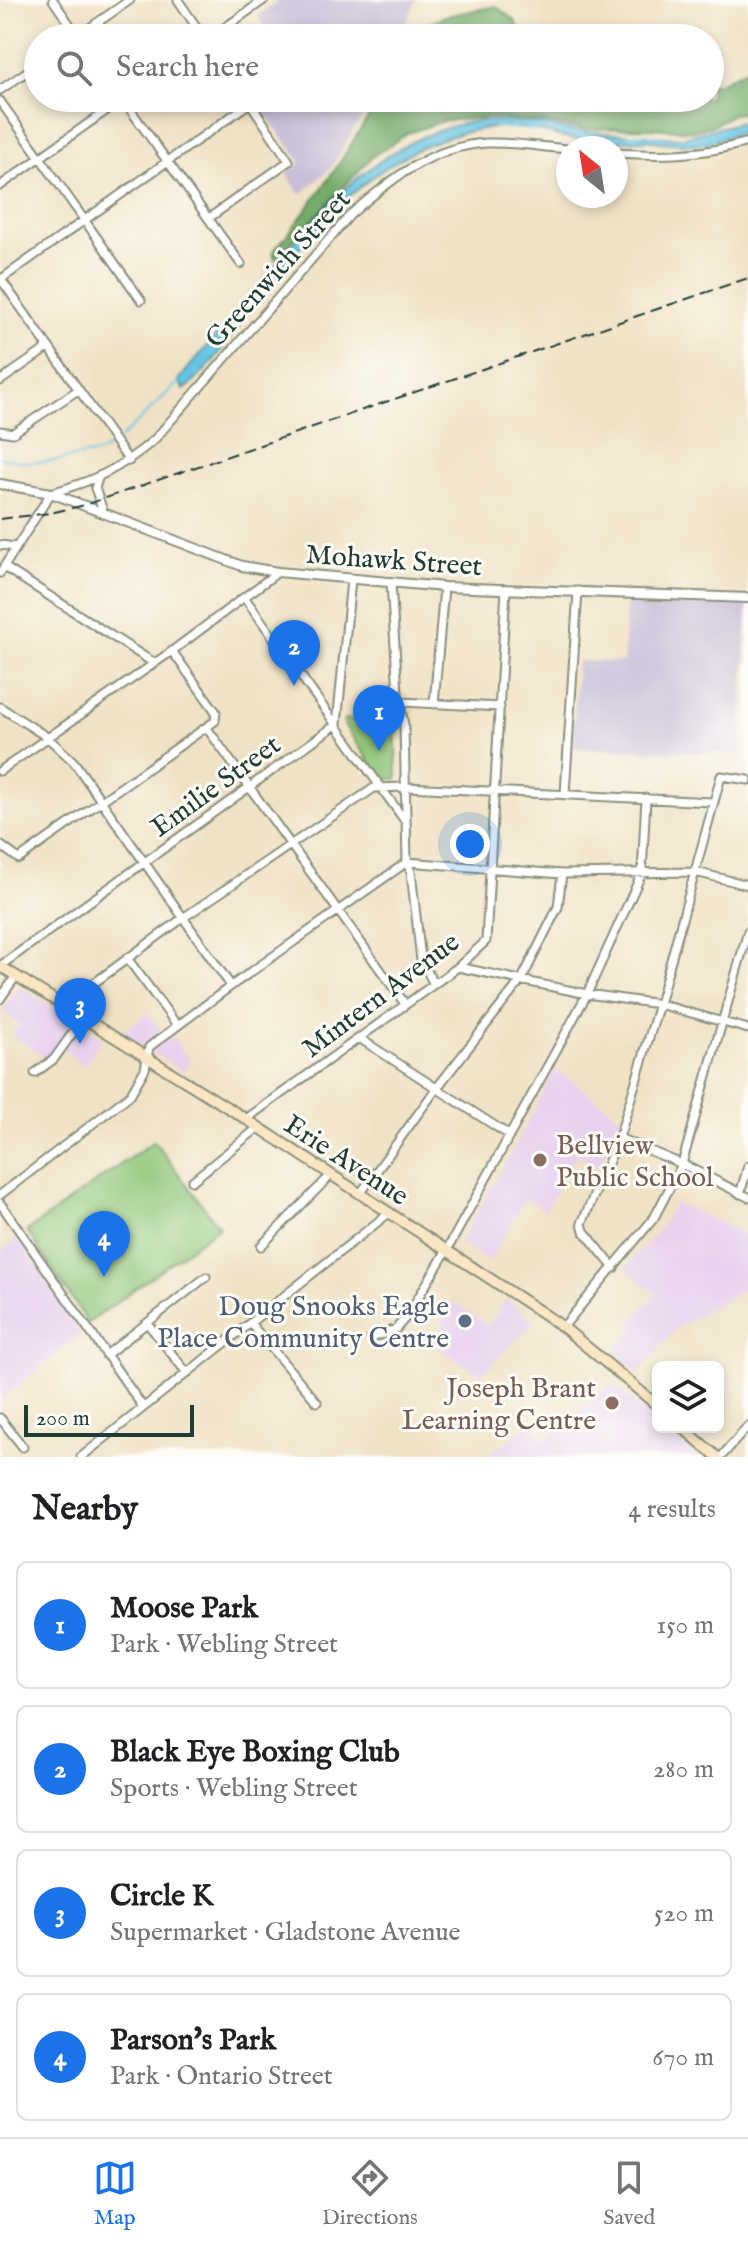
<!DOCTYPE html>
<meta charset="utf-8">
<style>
:root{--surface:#fff;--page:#f2f2f2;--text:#202124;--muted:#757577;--line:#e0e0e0;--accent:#1a73e8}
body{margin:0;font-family:"IM FELL English",serif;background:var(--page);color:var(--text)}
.controls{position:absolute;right:24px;bottom:24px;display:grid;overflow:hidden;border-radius:12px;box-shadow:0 4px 12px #0003}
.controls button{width:72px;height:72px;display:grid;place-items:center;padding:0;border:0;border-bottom:2px solid var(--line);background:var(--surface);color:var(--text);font:40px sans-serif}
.compass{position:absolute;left:556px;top:136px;width:72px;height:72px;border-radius:50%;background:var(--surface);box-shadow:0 4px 12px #0003;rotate:330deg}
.scale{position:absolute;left:24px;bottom:20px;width:170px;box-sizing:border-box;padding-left:8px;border:4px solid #1f3d34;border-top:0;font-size:22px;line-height:28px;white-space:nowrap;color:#1f3d34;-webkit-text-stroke:6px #fdfcf7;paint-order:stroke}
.you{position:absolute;left:470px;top:844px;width:28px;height:28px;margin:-20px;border:6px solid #fff;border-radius:50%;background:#1a73e8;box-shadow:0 0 0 12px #1a73e833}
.badge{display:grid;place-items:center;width:52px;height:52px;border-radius:50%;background:var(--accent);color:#fff;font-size:26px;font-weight:700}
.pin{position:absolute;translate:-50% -66px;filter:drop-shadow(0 2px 4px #0008)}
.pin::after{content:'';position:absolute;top:42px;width:28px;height:24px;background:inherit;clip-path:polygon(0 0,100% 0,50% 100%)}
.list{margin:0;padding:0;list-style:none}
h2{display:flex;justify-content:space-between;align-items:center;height:104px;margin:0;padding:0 32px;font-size:34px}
h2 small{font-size:26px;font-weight:400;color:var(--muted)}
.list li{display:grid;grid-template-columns:52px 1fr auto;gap:24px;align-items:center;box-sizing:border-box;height:128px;margin:0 16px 16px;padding:0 16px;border:2px solid var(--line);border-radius:12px}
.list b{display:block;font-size:30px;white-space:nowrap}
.list p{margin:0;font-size:26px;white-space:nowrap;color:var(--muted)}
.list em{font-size:26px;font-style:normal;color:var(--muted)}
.icon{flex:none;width:44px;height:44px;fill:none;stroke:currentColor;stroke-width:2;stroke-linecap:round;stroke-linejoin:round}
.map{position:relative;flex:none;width:748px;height:1457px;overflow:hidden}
.search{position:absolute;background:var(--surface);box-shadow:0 4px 12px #0003;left:24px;right:24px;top:24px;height:88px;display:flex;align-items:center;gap:20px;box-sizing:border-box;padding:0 28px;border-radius:44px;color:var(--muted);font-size:30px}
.sheet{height:680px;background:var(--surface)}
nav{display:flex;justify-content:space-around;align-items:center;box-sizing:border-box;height:112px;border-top:2px solid var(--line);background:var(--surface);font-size:22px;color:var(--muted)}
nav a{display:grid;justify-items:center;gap:4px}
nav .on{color:var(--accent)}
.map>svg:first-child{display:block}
.built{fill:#e8d2ee}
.industrial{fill:#c9bfd7}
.green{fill:#92c779;stroke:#588256;stroke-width:2}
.forest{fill:#75ac69;stroke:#4a744e;stroke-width:2}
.water{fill:#66c5e4;stroke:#42818c;stroke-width:2}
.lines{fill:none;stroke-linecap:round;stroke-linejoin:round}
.stream{stroke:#66c5e4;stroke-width:2}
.minor-casing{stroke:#88907c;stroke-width:11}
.tertiary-casing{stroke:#88907c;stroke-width:12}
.secondary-casing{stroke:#88907c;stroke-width:13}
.minor{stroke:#fff;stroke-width:7}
.tertiary{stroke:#fff;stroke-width:8}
.secondary{stroke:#fbe6c4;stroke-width:9}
.rail{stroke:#1f3d34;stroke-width:2;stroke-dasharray:12 6;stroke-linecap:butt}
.education-dot{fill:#8d6e63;stroke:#fdfcf7;stroke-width:3}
.service-dot{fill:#5c6f8a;stroke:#fdfcf7;stroke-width:3}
.labels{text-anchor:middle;stroke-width:6;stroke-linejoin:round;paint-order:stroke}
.street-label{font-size:28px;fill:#1f3d34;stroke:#fdfcf7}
.education-label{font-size:28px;fill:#785e54;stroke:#fdfcf7;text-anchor:start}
.service-label{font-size:28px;fill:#4e5e75;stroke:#fdfcf7;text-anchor:end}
</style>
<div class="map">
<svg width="748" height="1457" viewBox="0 0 748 1457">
<rect width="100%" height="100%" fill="#fdfcf7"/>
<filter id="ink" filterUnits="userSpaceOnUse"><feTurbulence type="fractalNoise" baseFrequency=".0125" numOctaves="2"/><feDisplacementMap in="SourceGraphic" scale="16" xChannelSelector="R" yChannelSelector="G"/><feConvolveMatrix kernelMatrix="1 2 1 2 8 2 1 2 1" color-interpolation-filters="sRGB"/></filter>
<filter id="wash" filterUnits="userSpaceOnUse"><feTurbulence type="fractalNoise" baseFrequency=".006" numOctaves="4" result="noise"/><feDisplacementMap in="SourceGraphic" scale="32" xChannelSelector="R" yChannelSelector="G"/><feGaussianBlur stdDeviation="1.8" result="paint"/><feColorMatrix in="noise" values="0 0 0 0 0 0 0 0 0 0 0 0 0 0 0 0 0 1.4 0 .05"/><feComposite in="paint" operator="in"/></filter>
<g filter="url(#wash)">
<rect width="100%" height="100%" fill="#f0e2c4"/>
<!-- built -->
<path class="built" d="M20 986 102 1038 84 1066 61 1048 50 1060 12 1036 19 1024 2 1011Z
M147 1013 162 1032 167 1029 190 1060 183 1072 123 1033Z
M555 1069 621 1117 600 1166 577 1154 545 1211 525 1198 489 1262 459 1243 515 1147Z
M675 1202 748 1236V1286L676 1329 638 1373 614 1353 635 1328 630 1323 656 1294 625 1268 661 1227Z
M19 1238 82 1332 0 1401V1252Z
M506 1299 535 1322 481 1375 439 1349 443 1315 453 1301 489 1326Z
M611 1383 658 1422V1427H664L700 1457H486L530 1424 545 1440Z"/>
<!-- industrial -->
<path class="industrial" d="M275 0H416L400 38H272L258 16 276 3Z
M253 98H373L330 169 300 195 286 173 301 162Z
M626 601 747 605 741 754 573 748 577 661 623 662Z"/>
<!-- green -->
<path class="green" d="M344 719 395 725 397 779H382L344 725Z
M154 1141 219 1227 88 1323 27 1231Z"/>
<!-- forest -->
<path class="forest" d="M496 6 515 21 523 38H411L415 31 445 16Z
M748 68V112L733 114 712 126 694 131 648 128 582 129 540 122 488 117 444 121 408 133 373 156 275 259 273 252C295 226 315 199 334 171 352 145 362 123 383 98H710V84L719 83Z"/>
<!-- water -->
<path class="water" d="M483 120 530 122 575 131 681 138 748 120V129C705 146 700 147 654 141 627 138 604 145 575 139 549 135 524 124 497 127 388 136 320 221 257 300 234 330 215 366 184 390L179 380C200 353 224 327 246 301 311 223 374 134 483 120Z"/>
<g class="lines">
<!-- stream -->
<path class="stream" d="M516 127H495L536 130
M626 136 645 134 663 138
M119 440 180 381
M0 458C35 464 44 464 78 456 98 452 94 458 113 444"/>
</g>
</g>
<g filter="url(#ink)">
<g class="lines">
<defs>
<path id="minor" d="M53 0 79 38
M178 0 204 38
M75 38 130 0
M210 38 264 0
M0 90 38 64
M122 98 241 264
M0 101 141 300
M616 153C662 156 704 155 748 142
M0 186 124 98
M209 218 289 161 247 98
M0 278 129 461
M0 280 257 98
M0 381 49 347
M0 431 13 433 78 390
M98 479 95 488 103 511
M0 545 16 547
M4 567 154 663
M0 573 51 493C96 480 118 470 154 440L351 214C391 179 432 146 487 143 513 142 542 147 568 149
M391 583 398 693 404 725 407 862 411 872 421 960 434 984
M245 598 405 821
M402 702 500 707
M434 704 444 587
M0 707 47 737 74 762 231 986
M207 728 405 1004
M0 771 172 651 278 572
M565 794 578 591
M0 845 19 859 215 721 216 712 172 651
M407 862 562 874 695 872 748 885
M127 958 177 1025
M0 966 337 724 351 580
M458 967 587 994 659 1004 748 1029
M0 999 16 976
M64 1005 183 918 374 788 407 787 712 802
M359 1038 509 1135
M35 1073 54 1059 84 1017
M246 1119 458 967 486 941 506 589
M619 1138 682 1164 748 1197
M192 1181 259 1127
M360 1194 436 1089 522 979 558 907 562 874
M740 1194 748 1166
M0 1195 130 1095 145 1069 149 1047 231 986 407 862
M0 1203 143 1407
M261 1246 331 1175
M614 1268 584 1231 582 1223 619 1138 659 1004 721 776 748 780
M250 1323 317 1402
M148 1324 187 1373
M563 1327 654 1218 682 1164 748 931
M371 1338 396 1329 407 1316 447 1250 587 994 642 873 646 798
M106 1355 206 1277
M0 1418 23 1447
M81 1457 389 1213
M721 1457 748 1426"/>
<path id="tertiary" d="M0 484 51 493 242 566 278 572 444 587 748 598"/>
<path id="secondary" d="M0 966 246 1119 544 1314 563 1327 658 1406
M682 1427 717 1457"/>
</defs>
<!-- minor casing -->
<use href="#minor" class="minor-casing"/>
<!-- tertiary casing -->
<use href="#tertiary" class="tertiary-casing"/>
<!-- secondary casing -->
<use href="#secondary" class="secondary-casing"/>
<!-- minor -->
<use href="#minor" class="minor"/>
<!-- tertiary -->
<use href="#tertiary" class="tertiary"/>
<!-- secondary -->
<use href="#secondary" class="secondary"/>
<!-- rail -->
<path class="rail" d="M0 519 50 513 85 505 748 278"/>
</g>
</g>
<!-- markers -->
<g class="education-dot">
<circle cx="540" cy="1160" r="8"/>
<circle cx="612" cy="1403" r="8"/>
</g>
<circle class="service-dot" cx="465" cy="1321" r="8"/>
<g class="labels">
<!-- street labels -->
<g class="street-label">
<text transform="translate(277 268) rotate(-48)" y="10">Greenwich Street</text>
<text transform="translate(394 559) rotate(4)" y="10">Mohawk Street</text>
<text transform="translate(215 785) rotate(-36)" y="10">Emilie Street</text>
<text transform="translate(380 994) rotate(-37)" y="10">Mintern Avenue</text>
<text transform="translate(347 1159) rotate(33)" y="10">Erie Avenue</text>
</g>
<!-- education labels -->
<g class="education-label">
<text x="556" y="1154">Bellview<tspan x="556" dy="32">Public School</tspan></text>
<text x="596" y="1397" text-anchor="end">Joseph Brant<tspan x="596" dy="32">Learning Centre</tspan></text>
</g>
<!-- service labels -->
<g class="service-label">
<text x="449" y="1315">Doug Snooks Eagle<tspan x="449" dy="32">Place Community Centre</tspan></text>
</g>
</g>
</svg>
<div class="controls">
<button><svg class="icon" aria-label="layers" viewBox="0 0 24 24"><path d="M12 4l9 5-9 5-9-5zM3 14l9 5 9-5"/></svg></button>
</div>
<svg class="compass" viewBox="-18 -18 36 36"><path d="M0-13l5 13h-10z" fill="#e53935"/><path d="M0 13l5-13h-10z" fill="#757577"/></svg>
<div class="scale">200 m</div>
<div class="you"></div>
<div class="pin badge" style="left:379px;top:751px">1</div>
<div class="pin badge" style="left:294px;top:686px">2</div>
<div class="pin badge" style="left:80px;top:1044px">3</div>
<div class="pin badge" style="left:104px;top:1277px">4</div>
<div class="search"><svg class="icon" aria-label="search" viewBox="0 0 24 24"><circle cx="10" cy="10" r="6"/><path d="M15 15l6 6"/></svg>Search here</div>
</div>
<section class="sheet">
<h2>Nearby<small>4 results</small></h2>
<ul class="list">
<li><span class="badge">1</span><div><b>Moose Park</b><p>Park · Webling Street</p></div><em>150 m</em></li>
<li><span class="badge">2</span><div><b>Black Eye Boxing Club</b><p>Sports · Webling Street</p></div><em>280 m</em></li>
<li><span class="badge">3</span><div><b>Circle K</b><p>Supermarket · Gladstone Avenue</p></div><em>520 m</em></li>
<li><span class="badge">4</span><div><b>Parson's Park</b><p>Park · Ontario Street</p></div><em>670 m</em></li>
</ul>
</section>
<nav>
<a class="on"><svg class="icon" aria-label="map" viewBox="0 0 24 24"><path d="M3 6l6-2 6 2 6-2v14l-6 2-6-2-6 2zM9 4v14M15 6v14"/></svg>Map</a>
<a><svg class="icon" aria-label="directions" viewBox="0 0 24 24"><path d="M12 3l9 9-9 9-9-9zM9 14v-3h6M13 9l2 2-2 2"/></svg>Directions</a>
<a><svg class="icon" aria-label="saved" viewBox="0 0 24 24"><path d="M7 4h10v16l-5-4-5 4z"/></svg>Saved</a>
</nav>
